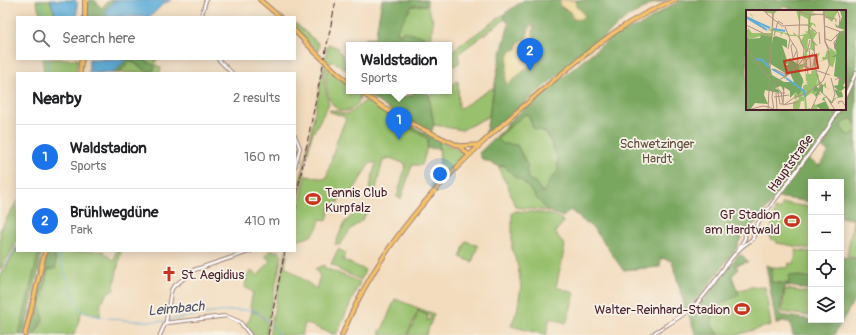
<!DOCTYPE html>
<meta charset="utf-8">
<style>
:root{--surface:#fff;--page:#f6f6f6;--text:#202124;--muted:#757577;--line:#e0e0e0;--accent:#1a73e8}
body{margin:0;font-family:Pangolin,sans-serif;background:var(--page);color:var(--text)}
.controls{position:absolute;right:12px;bottom:12px;display:grid;overflow:hidden;border-radius:0px;box-shadow:0 2px 10px #0003}
.controls button{width:36px;height:36px;display:grid;place-items:center;padding:0;border:0;border-bottom:1px solid var(--line);background:var(--surface);color:var(--text);font:20px sans-serif}
.you{position:absolute;left:440px;top:174px;width:14px;height:14px;margin:-10px;border:3px solid #fff;border-radius:50%;background:#1a73e8;box-shadow:0 0 0 6px #1a73e833}
.badge{display:grid;place-items:center;width:26px;height:26px;border-radius:50%;background:var(--accent);color:#fff;font-size:13px;font-weight:700}
.pin{position:absolute;translate:-50% -33px;filter:drop-shadow(0 1px 2px #0008)}
.pin::after{content:'';position:absolute;top:21px;width:14px;height:12px;background:inherit;clip-path:polygon(0 0,100% 0,50% 100%)}
.popup{position:absolute;left:346px;top:42px;width:106px;height:52px;box-sizing:border-box;display:grid;place-content:center;border-radius:0px;background:var(--surface);filter:drop-shadow(0 1px 3px #0005);font-size:13px;white-space:nowrap;color:var(--muted)}
.popup b{font-size:15px;color:var(--text)}
.popup::after{content:'';position:absolute;left:50%;top:100%;margin-left:-8px;border:8px solid transparent;border-top-color:var(--surface)}
.list{margin:0;padding:0;list-style:none}
h2{display:flex;justify-content:space-between;align-items:center;height:52px;margin:0;padding:0 16px;font-size:17px}
h2 small{font-size:13px;font-weight:400;color:var(--muted)}
.list li{display:grid;grid-template-columns:26px 1fr auto;gap:12px;align-items:center;box-sizing:border-box;height:64px;padding:0 16px;border-top:1px solid var(--line)}
.list b{display:block;font-size:15px;white-space:nowrap}
.list p{margin:0;font-size:13px;white-space:nowrap;color:var(--muted)}
.list em{font-size:13px;font-style:normal;color:var(--muted)}
.icon{flex:none;width:22px;height:22px;fill:none;stroke:currentColor;stroke-width:2;stroke-linecap:round;stroke-linejoin:round}
.map{position:relative;flex:none;width:856px;height:335px;overflow:hidden}
.search{position:absolute;background:var(--surface);box-shadow:0 2px 10px #0003;left:16px;top:16px;width:280px;height:44px;display:flex;align-items:center;gap:10px;box-sizing:border-box;padding:0 14px;border-radius:0px;color:var(--muted);font-size:15px}
.panel{position:absolute;background:var(--surface);box-shadow:0 2px 10px #0003;left:16px;top:72px;width:280px;height:180px;border-radius:0px}
.map>svg:first-child{display:block}
.green{fill:#99c16d;stroke:#72704c}
.forest{fill:#7aa760;stroke:#626346;fill-rule:evenodd}
.sand{fill:#eeda9e;stroke:#9c7c64}
.water{fill:#5eadd8;stroke:#546682}
.lines{fill:none;stroke-linecap:round;stroke-linejoin:round}
.stream{stroke:#5eadd8;stroke-width:1}
.minor-casing{stroke:#9e7e74;stroke-width:4.5}
.major-casing{stroke:#9e7e74;stroke-width:5.5}
.highway-casing{stroke:#9e7e74;stroke-width:6}
.minor{stroke:#fff;stroke-width:2.5}
.major{stroke:#f4c16a;stroke-width:3.5}
.highway{stroke:#f4c16a;stroke-width:4}
.rail{stroke:#4a1f2b;stroke-width:1;stroke-dasharray:6 3;stroke-linecap:butt}
.major-bridge-casing{stroke:#9e7e74;stroke-width:5.5;stroke-linecap:butt}
.major-bridge{stroke:#f4c16a;stroke-width:3.5}
.labels{text-anchor:middle;stroke-width:3.5;stroke-linejoin:round;paint-order:stroke}
.park-label{font-size:13px;fill:#62503f;stroke:#f7f3e8}
.street-label{font-size:13px;fill:#4a1f2b;stroke:#f7f3e8}
.poi-label{font-size:13px;fill:#4a1f2b;stroke:#f7f3e8;text-anchor:start}
.water-label{font-size:14px;font-style:italic;fill:#515168;stroke:#f7f3e8}
.inset-river{fill:none;stroke:#5eadd8;stroke-width:2}
.inset-road{fill:none;stroke:#af9083;stroke-width:1}
.view{fill:#c8321e;fill-opacity:0.15;stroke:#c8321e;stroke-width:2}
.inset-edge{fill:none;stroke:#4a1f2b;stroke-width:2}
</style>
<div class="map">
<svg width="856" height="335" viewBox="0 0 856 335">
<rect width="100%" height="100%" fill="#f7f3e8"/>
<filter id="ink" filterUnits="userSpaceOnUse"><feTurbulence type="fractalNoise" baseFrequency=".025" numOctaves="2"/><feDisplacementMap in="SourceGraphic" scale="8" xChannelSelector="R" yChannelSelector="G"/><feConvolveMatrix kernelMatrix="1 2 1 2 8 2 1 2 1" color-interpolation-filters="sRGB"/></filter>
<filter id="wash" filterUnits="userSpaceOnUse"><feTurbulence type="fractalNoise" baseFrequency=".012" numOctaves="4" result="noise"/><feDisplacementMap in="SourceGraphic" scale="16" xChannelSelector="R" yChannelSelector="G"/><feGaussianBlur stdDeviation="0.9" result="paint"/><feColorMatrix in="noise" values="0 0 0 0 0 0 0 0 0 0 0 0 0 0 0 0 0 1.4 0 .05"/><feComposite in="paint" operator="in"/></filter>
<g filter="url(#wash)">
<rect width="100%" height="100%" fill="#f3dcbd"/>
<!-- green -->
<path class="green" d="M36 0H50L56 17H41Z
M427 5 433 21 431 45H419V41L396 31 412 6Z
M504 14 505 19 459 53V63L449 68V53Z
M295 23 317 42 319 46 318 52 295 28Z
M328 44 339 48 338 50 343 56 347 70 333 61 330 64 329 63C320 77 325 89 329 104L312 135 303 171Z
M43 59H78L76 73H44Z
M143 59H157L155 64 161 68 160 73H119L130 60 148 72 154 70V66Z
M328 68 349 86V91H355L360 96 358 103 350 111H340C327 104 323 81 328 68Z
M458 81 459 109 494 87 489 116 462 130 434 125 429 96 439 91H449V86Z
M368 100 388 114 436 139 437 148H427L422 165H412L401 199 397 197 406 164 390 158 383 160 375 192 369 190 376 162 369 164 352 193 345 191 342 193 337 204 331 203 327 220 320 219C317 234 310 239 295 240V209L302 172H305L298 200 299 207 306 176 326 179 337 140 346 118 329 111 331 110C336 110 339 113 343 114 355 115 358 103 368 100Z
M528 114 533 128 546 133 558 158V171L549 181 544 194 537 185 528 179 524 159 517 145 503 144 497 138 524 115Z
M852 118 856 125V132L848 137 840 126Z
M439 141 461 151 464 154 463 158 433 189 431 187 437 166H440Z
M504 165 514 176 524 182 534 195 548 211 515 207 508 186 500 173 501 171 499 168Z
M17 201V242L0 270V230Z
M783 203 811 207V249L777 243 776 240 770 239 775 209 780 210Z
M363 206 368 210 363 219 351 229 340 245 335 244 345 222 352 216 354 210Z
M516 211C530 212 554 211 564 222L555 232 565 246 556 287 575 293 567 321 566 323 550 318 546 335 511 326 517 311 521 287 518 267 512 249V213Z
M853 221H856V258L847 256Z
M466 241 478 246 472 262 460 257Z
M17 248V251H39L19 335H0V277Z
M338 249 346 253 343 260 365 270 361 280 339 270V268L331 264Z
M796 250 811 252V278L790 275 788 284 771 282 772 267 788 268 789 263 794 264Z
M54 251H104V253L114 261 116 251H121L113 291H109L101 303 100 316 82 311 74 335H34L43 322V316L40 305 48 270 56 261Z
M269 251H278L282 255 268 321 258 312 252 310V307H250L253 292 245 287 247 276 251 271 258 276 270 261 265 256Z
M286 251H288L285 266 316 289 320 276 315 269 324 265 325 268 360 282 336 335 305 323 302 335H269Z
M751 287H765L771 325 736 335 718 334C711 327 710 320 715 312L714 307 739 295 737 291Z
M785 289 811 293V316L782 312Z
M395 299 434 314 426 335H408L411 327H413L418 311 428 316 427 320 428 321 431 316 417 310 418 311 407 335H380V330H382Z
M252 311 257 313 268 323 266 335H253L245 325 250 319Z"/>
<!-- forest -->
<path class="forest" d="M88 0H95L101 8 109 0H118L105 12 108 17H87Z
M382 0H427V5L412 6 396 31 401 35 403 31 425 37V41H419V45H364V39L375 38Z
M524 0H560L561 8 569 11 575 18 581 10 576 7 575 0H670L654 3 629 16 485 136 500 57 509 24 505 19 504 14ZM530 26 535 27 527 49 530 52 531 58 536 60 506 82C508 71 510 58 517 48 523 40 528 36 530 26Z
M682 0H856V125L852 118 840 126 848 136 856 132V220L841 217V182H811V202L776 197 750 229 743 233 736 249 700 296 686 311 672 261 661 258 660 267 623 270 595 230 570 210 563 217 548 211 534 195 524 182 514 176 504 165 500 167 482 159 479 153 507 126V123L614 35 643 24 671 5ZM782 7 791 8V11H845V109H747V11H781ZM528 114 533 128 547 133 558 158V171L549 181 543 193 535 182 528 179V174L526 171 528 167 517 145 503 144 497 138 524 115ZM818 145 829 152 819 166 808 159Z
M124 59H143L155 66 154 70 148 72 130 60 119 73H113L125 60Z
M362 91H390L407 97 408 95 412 96 414 91H428L434 125 431 133 402 118Z
M378 107 439 141V149L427 148 428 139 377 109Z
M39 251H42L40 261 41 262 24 335H19Z
M47 251H54L56 268 48 270 40 305 43 319 34 335H27Z
M738 255H742L748 261V262L736 265 738 270 732 276 739 295 714 307 715 312C709 321 711 329 720 335H696L688 313 705 298Z
M841 257 856 259V297L834 335H793L790 322 780 321V324H776L766 265 772 267 771 282 788 284 784 289 780 315 818 321 841 320Z
M790 275 811 278V290L788 286Z"/>
<!-- sand -->
<path class="sand" d="M560 0H575L576 7 581 10 584 16 583 18 574 20 575 18H571L572 15 569 11 560 6Z
M533 24V35L535 40 528 49 530 52 531 58 536 60 508 84 506 82 508 58 511 51 517 49 519 42 526 39 530 26Z"/>
<!-- water -->
<path class="water" d="M50 0H75L77 2V17H56Z
M118 0H171L163 4 150 17H108L104 12 114 1Z
M89 59H124L126 60 113 73H89Z"/>
<g class="lines">
<!-- stream -->
<path class="stream" d="M40 0 46 17
M48 73V59
M57 251 76 303C78 306 79 309 82 311 94 319 150 323 165 321
M0 275 17 246
M168 320C184 318 243 306 255 311 263 314 274 327 279 335"/>
</g>
</g>
<g filter="url(#ink)">
<g class="lines">
<defs>
<path id="minor" d="M201 17 206 0
M218 59 232 73
M845 96 856 73
M295 136 300 148 295 166
M739 249 745 238V234L755 227 828 128 839 109
M165 323 226 316 240 322 250 335
M160 335 166 322 171 291 173 287 194 270 251 251
M651 335C666 325 684 316 697 303 717 284 728 253 753 239L755 227"/>
<path id="major" d="M260 0 280 17
M295 31 315 52
M332 68 349 83
M80 73 81 63
M359 91 399 118 459 146 469 155
M459 146 479 145
M25 335 45 251
M342 335C386 227 461 159 548 85 588 52 627 17 676 0"/>
<path id="highway" d="M85 17V0
M81 63 82 59"/>
</defs>
<!-- minor casing -->
<use href="#minor" class="minor-casing"/>
<!-- major casing -->
<use href="#major" class="major-casing"/>
<!-- highway casing -->
<use href="#highway" class="highway-casing"/>
<!-- minor -->
<use href="#minor" class="minor"/>
<!-- major -->
<use href="#major" class="major"/>
<!-- highway -->
<use href="#highway" class="highway"/>
<!-- rail -->
<path class="rail" d="M295 203 336 0
M268 335 285 251"/>
<defs>
<path id="major-bridge" d="M315 52 332 68"/>
</defs>
<!-- major-bridge casing -->
<use href="#major-bridge" class="major-bridge-casing"/>
<!-- major-bridge -->
<use href="#major-bridge" class="major-bridge"/>
</g>
</g>
<!-- icons -->
<defs>
<symbol id="stadium-bare" viewBox="-9 -9 18 18"><path d="M0-5a6.5 5 0 1 0 0 10a6.5 5 0 1 0 0-10ZM-3.5-1.8h7v3.6h-7Z" fill="#c8321e" stroke="#f7f3e8" stroke-width="2.5" paint-order="stroke"/></symbol>
<symbol id="church-bare" viewBox="-9 -9 18 18"><path d="M-1.2-6h2.4v3.5h3.3v2.4h-3.3V6h-2.4V-.1h-3.3v-2.4h3.3Z" fill="#c8321e" stroke="#f7f3e8" stroke-width="2.5" paint-order="stroke"/></symbol>
</defs>
<g fill-rule="evenodd">
<use href="#stadium-bare" x="302" y="188" width="22" height="22"/>
<use href="#stadium-bare" x="781" y="210" width="22" height="22"/>
<use href="#church-bare" x="158" y="263" width="22" height="22"/>
<use href="#stadium-bare" x="731" y="298" width="22" height="22"/>
</g>
<g class="labels">
<!-- park labels -->
<g class="park-label">
<text x="657" y="148">Schwetzinger<tspan x="657" dy="15">Hardt</tspan></text>
</g>
<!-- street labels -->
<g class="street-label">
<text transform="translate(790 163) rotate(-54)" y="5">Hauptstraße</text>
</g>
<!-- poi labels -->
<g class="poi-label">
<text x="325" y="197">Tennis Club<tspan x="325" dy="15">Kurpfalz</tspan></text>
<text x="780" y="219" text-anchor="end">GP Stadion<tspan x="780" dy="15">am Hardtwald</tspan></text>
<text x="181" y="279">St. Aegidius</text>
<text x="730" y="314" text-anchor="end">Walter-Reinhard-Stadion</text>
</g>
<!-- water labels -->
<g class="water-label">
<text transform="translate(176 308) rotate(-5)" y="5">Leimbach</text>
</g>
</g>
<!-- overview -->
<g transform="translate(746 10)">
<rect width="100" height="100" fill="#f3dcbd"/>
<path d="M16 0H32L28 4 27 19H33L41 21 27 20 40 23 45 25H48L47 22 52 26 62 23 58 22 62 21V16L57 14 62 15V9L54 5V15L50 0H60L64 4 61 1 69 0 65 4H76L78 0 92 1 86 12 76 4 65 6 64 12 69 14 70 18 67 14 63 19 70 20 67 22 71 23 67 30 72 36 68 35 69 44 74 43 70 51V62L73 66 70 74 73 70 77 75 80 72V77L85 80 74 75V78H77V81L75 78 73 83 76 84 72 85 73 73 69 76 72 74 69 80H73L70 86 65 83 60 87 61 99 63 98 65 99 68 94 72 96 71 100H59L58 85 55 86 58 87V91H55L53 100 47 99V92L53 89 52 87 49 90 48 85 50 82 52 86 54 80H57V76L60 74 62 75 60 72H63L60 71 59 57 57 56V60L56 58 53 61 58 72 55 77 50 61 52 57 49 49 53 55 57 54 60 50 57 52 59 40 54 32 58 26H53L54 31 51 26H43L37 23 34 26 35 23 27 21 26 34V27L18 25 5 29 0 26 2 18 6 23H26V21L21 20 26 19 18 16 6 9 19 19 5 10 2 15 5 10 0 7 5 9 7 6 4 5 5 4 7 6 6 9 26 19 27 4 20 2 23 6ZM62 29H65L64 39 69 42 66 58 69 55 70 61 66 60 65 64H60V58L63 59 60 57ZM83 37 91 43 87 57 84 56 81 49 76 51 72 52 77 50 76 47H79L81 40 84 41Z" fill="#99c16d" fill-rule="evenodd"/>
<path d="M100 0V71L97 76 100 77 94 82 87 76 92 75 93 68 88 66 90 47H85L91 44 88 36 93 22 99 20 90 17 89 13 92 17 96 7 94 1ZM0 20H2L0 26 4 29 14 28 15 25 11 24 15 25 13 24 26 27V33L27 27 30 26 41 30V38L36 35 42 53 38 55H42L43 48 53 55V62L57 69 55 81 52 86 50 82 44 88V81L38 77V82L35 76 29 78 34 81 32 83 19 80 18 85 22 94 9 93 4 100H0ZM23 53 39 63 38 69 44 63 48 72H38L26 65ZM69 75 73 79 75 75H77V83L86 92 89 88 92 87 88 79 96 82 97 87 90 88 85 94 81 87 78 88 84 100H75L70 95 80 91 76 90 78 87H80L74 81 70 87 69 86 72 80 67 82Z" fill="#7aa760" fill-rule="evenodd"/>
<path class="inset-river" d="M0 7 24 18M1 8 21 20M27 19 39 21M10 49 16 50 23 57M26 59 38 66M40 68 58 81 59 87"/>
<path class="inset-road" d="M16 0H31M20 0 21 4 36 16 53 15M51 0 60 4H69M78 0 79 31 83 39M88 0 92 2 94 8 93 17H91M67 4 79 5M78 6 79 32 83 41V56M79 7 90 9V12M0 15 25 27M54 15H62L71 23M79 16 100 24M39 17 44 29 42 39M63 22 68 35 69 56M73 22 74 34M63 23 64 5M28 26 32 11 37 14M80 29 85 31 94 22M0 37 24 70M63 38 65 59M89 39 88 32 91 29V24M51 41 52 53M61 42 64 30M47 48 45 36 47 33M54 55 84 65M69 56 76 83M28 59 39 64M62 64 60 51 67 43M40 65 51 40 44 29M85 68 89 84 86 93M89 70 92 68 100 71M77 71 83 56M28 74 35 82 37 95M30 83 31 99M80 86 89 100M26 87 28 73 48 61 57 49 58 39 53 26 54 0M28 87 43 85M49 87 60 84 77 71M36 94H34L32 83H39M37 94 38 77M39 94 49 87M93 94 92 92 96 91 100 97M37 95 53 92M2 100 17 96 23 97 27 99V100H28L26 87M22 100 27 0M65 100 74 80"/>
<path class="view" d="M70 45 72 58 41 63 38 51Z"/>
<rect width="100" height="100" class="inset-edge"/>
</g>
</svg>
<div class="controls">
<button>+</button>
<button>−</button>
<button><svg class="icon" aria-label="locate" viewBox="0 0 24 24"><circle cx="12" cy="12" r="6"/><path d="M12 2v4M12 18v4M2 12h4M18 12h4"/></svg></button>
<button><svg class="icon" aria-label="layers" viewBox="0 0 24 24"><path d="M12 4l9 5-9 5-9-5zM3 14l9 5 9-5"/></svg></button>
</div>
<div class="you"></div>
<div class="pin badge" style="left:399px;top:140px">1</div>
<div class="popup"><b>Waldstadion</b>Sports</div>
<div class="pin badge" style="left:530px;top:71px">2</div>
<div class="search"><svg class="icon" aria-label="search" viewBox="0 0 24 24"><circle cx="10" cy="10" r="6"/><path d="M15 15l6 6"/></svg>Search here</div>
<section class="panel">
<h2>Nearby<small>2 results</small></h2>
<ul class="list">
<li><span class="badge">1</span><div><b>Waldstadion</b><p>Sports</p></div><em>160 m</em></li>
<li><span class="badge">2</span><div><b>Brühlwegdüne</b><p>Park</p></div><em>410 m</em></li>
</ul>
</section>
</div>
